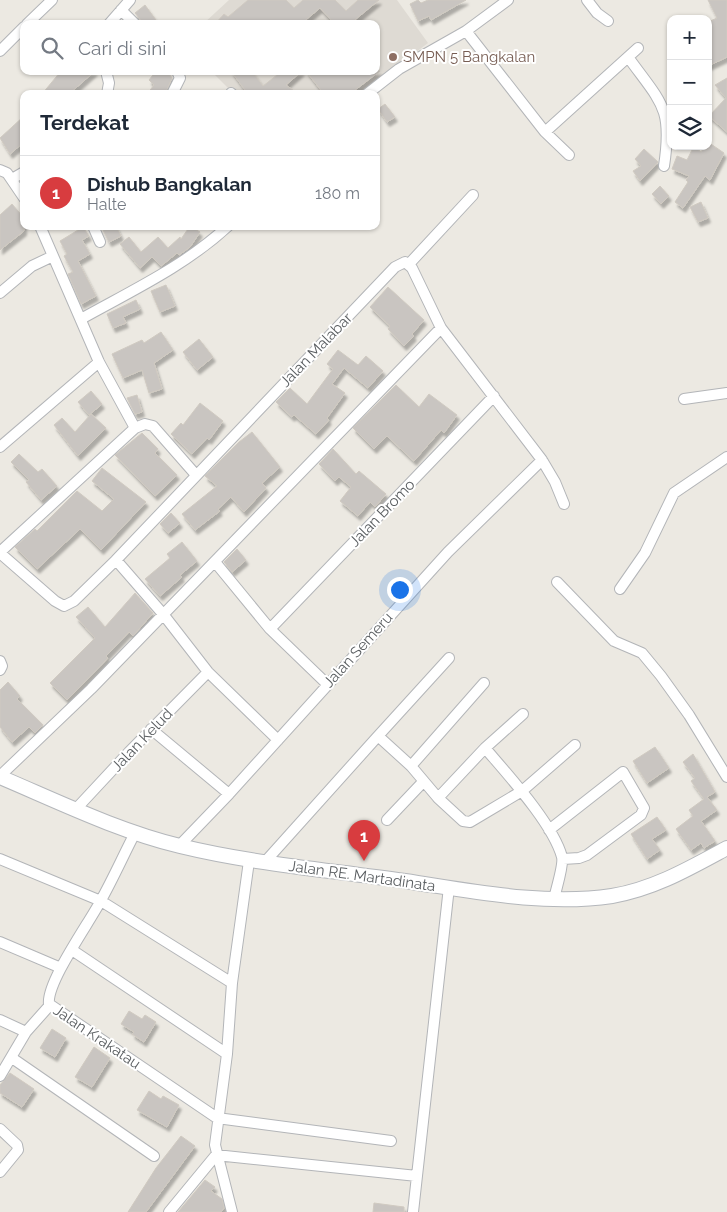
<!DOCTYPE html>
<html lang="id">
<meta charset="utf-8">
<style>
:root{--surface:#fff;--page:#f6f6f7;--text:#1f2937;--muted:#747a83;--line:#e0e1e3;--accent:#d83c3f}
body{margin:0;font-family:Raleway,sans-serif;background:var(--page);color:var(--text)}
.controls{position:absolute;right:15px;top:15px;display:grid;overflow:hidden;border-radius:10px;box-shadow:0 1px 4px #0004}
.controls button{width:45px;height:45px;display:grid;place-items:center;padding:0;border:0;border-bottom:1px solid var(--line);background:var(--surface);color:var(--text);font:25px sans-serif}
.you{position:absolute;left:399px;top:589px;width:18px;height:18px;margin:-12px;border:4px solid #fff;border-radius:50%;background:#1a73e8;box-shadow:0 0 0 8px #1a73e833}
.badge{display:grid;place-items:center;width:32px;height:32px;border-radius:50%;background:var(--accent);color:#fff;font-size:16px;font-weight:700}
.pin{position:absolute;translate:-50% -41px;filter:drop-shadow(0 1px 2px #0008)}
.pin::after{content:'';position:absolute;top:26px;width:18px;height:15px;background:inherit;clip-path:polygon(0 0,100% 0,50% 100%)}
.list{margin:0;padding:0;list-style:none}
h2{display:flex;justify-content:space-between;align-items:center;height:65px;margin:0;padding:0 20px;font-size:21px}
h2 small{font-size:16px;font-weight:400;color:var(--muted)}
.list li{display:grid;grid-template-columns:32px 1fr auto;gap:15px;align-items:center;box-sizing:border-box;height:75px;padding:0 20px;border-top:1px solid var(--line)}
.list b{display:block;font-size:19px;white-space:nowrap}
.list p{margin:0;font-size:16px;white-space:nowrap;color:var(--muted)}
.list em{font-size:16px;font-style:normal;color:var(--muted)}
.icon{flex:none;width:28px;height:28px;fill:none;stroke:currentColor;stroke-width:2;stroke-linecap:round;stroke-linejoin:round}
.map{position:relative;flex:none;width:727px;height:1212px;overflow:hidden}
.search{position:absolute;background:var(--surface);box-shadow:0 1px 4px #0004;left:20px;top:20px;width:360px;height:55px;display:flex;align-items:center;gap:12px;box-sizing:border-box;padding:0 18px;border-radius:10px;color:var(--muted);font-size:19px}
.panel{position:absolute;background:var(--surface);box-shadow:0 1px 4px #0004;left:20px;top:90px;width:360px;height:140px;border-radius:10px}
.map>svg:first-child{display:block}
.education{fill:#dedad3}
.building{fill:#c9c5c1;stroke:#d0cac1;filter:url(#shadow)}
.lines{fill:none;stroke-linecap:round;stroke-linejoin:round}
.minor-casing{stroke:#b3b5b8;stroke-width:12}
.secondary-casing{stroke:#b4b7bb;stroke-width:16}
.minor{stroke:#fff;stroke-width:10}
.secondary{stroke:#fff;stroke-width:14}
.education-dot{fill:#8d6e63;stroke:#fff;stroke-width:2}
.labels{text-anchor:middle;stroke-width:4;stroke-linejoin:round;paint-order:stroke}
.education-label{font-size:15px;fill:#785e54;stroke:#fff;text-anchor:start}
.street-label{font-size:15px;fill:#5a5e61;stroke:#fff}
</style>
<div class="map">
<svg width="727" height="1212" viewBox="0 0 727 1212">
<defs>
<filter id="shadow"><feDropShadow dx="2.5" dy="4.5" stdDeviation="1" flood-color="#0004"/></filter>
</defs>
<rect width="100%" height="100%" fill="#ece9e2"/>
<!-- education -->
<path class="education" d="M229 0H397L428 43 361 94H234L211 71H376V24H203Z"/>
<!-- building -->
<path class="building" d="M248 0H286L294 8 303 0H335L346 11 358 0H379L350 24H335L320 8 301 24H215L224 14 228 17Z
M418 0 421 3 428 0H466L431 20 429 16 418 21 410 4Z
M708 0H727V57L708 66V22L717 18Z
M145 5 159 24H144L135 13Z
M61 71 72 74 75 71H95L69 94H42Z
M156 71H167L172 78 165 94H147L154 85 149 80Z
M231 71H252L263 86 282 71H302L286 85 298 94H248Z
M306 71H380L350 94H324Z
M727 78V132L709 116 726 98 715 85Z
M385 104 395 117 387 122 378 109Z
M24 116V142L10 154 0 138Z
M708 142 724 153 710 180 705 176 683 208 675 202 688 182 686 180 689 176 672 169 677 156 687 160 694 146 701 152 705 146H708Z
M644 149 658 162 640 181 633 171 641 166 635 159Z
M660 186 669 196 661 204 652 194Z
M701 202 708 218 698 222 690 207Z
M12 204 24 218V231L0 250V215Z
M101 226H116L121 236 109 242Z
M190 226 200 232 190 247 179 255 177 253 161 266 152 257 140 268 120 244 129 237 141 252 158 237 168 248 180 237 181 239Z
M83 227 89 236 82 240 90 254 78 261 96 296 81 304 68 274 73 272 64 256 67 254 60 241Z
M166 285 175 306 160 312 151 291Z
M388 287 424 320 412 334 414 336 404 346 388 329 390 326 370 307Z
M136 300 140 309 123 317 126 323 113 328 107 314Z
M161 332 173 350 154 363 162 389 149 393 142 370 123 378 112 354 142 340 144 343Z
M199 339 213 357 197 370 183 352Z
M338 350 358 365 366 356 383 371 368 388 344 368 332 384 345 393 327 418 329 420 316 434 294 415 292 417 276 402 290 388 307 404 333 369 327 364Z
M396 385 419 407 429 394 457 415 444 433 441 430 414 461 387 436 374 449 353 428Z
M91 391 102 404 89 415 78 402Z
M137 395 142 412 135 414 127 398Z
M200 403 223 421 209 440 207 438 192 454 171 434 181 423 183 425Z
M91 414 106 428 78 456 54 425 62 418 75 432Z
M252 432 280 467 262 483 266 488 244 512 231 497 218 509 220 511 195 530 182 514 217 486 205 476 239 442Z
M142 433 158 449 155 453 177 475 155 496 115 455Z
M333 449 356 474 359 471 386 494 375 507 370 502 358 516 340 501 351 487 339 477 335 481 319 464Z
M19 454 38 472 42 469 57 486 41 500 26 482 29 480 11 462Z
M102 468 146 502 101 550 80 529 37 569 15 547 35 529 37 531 77 491 102 511 114 499 92 481Z
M171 513 180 523 168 533 160 524Z
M182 542 197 561 180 575 182 577 160 596 145 579 170 558 167 554Z
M237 549 246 560 232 572 224 562Z
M135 593 153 613 133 636 129 632 106 656 108 658 67 700 50 683 95 638 76 617 88 607 105 627Z
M8 682 20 696 17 699 43 725 35 733 29 727 12 742 0 727V690Z
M655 747 669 768 647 783 633 761Z
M693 754 715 792 707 797 717 810 701 821 715 841 704 848 701 843 691 850 676 829 693 816 689 810 704 799 691 781 695 778 683 762Z
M657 817 666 830 652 839 660 850 647 859 631 834Z
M129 1011 142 1019 145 1015 156 1022 144 1042 132 1034 134 1032 121 1024Z
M52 1029 66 1038 55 1057 40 1048Z
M94 1047 110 1058 92 1087 75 1077Z
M10 1073 34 1089 22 1107 0 1093V1085Z
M149 1091 161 1099 163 1096 179 1105 167 1127 137 1110Z
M181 1136 195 1146 146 1212H128L156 1168Z
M205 1180 215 1187 211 1191 222 1199 224 1208 221 1212H178Z
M374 1203 404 1207V1212H373Z"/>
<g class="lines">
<defs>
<path id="minor" d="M587 0 597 13 608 21
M121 10 135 24
M27 24 52 0
M109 24 130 0
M466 31 545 132 569 155
M0 51 24 27
M628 57C661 103 673 107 664 166
M106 71 109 83 107 94
M231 93 232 94
M172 94 180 78 177 71
M367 94 399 69 466 31 508 0
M545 132 638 48
M0 170 7 173 24 198
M12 179 24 172
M40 226 99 362 135 428
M93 226 100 242
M409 264 473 195
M0 293 32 266 53 256
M81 319C131 291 185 266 228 226
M684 399 727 393
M0 447 99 362
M0 552 135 428 145 424 153 426 196 475
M0 553 55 601 64 606 74 601 116 560 163 614 208 672 278 740
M116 560 395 267 405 262 412 268 441 328 542 460 555 482 564 504
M215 562 270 629 327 684
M557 582 614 641 642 653 661 676 689 715 727 777
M620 589 645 553 674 493 727 457
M270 629 494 396
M0 661 2 666 0 670
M151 729 229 794
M378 736 449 658
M485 748 523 714
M411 766 484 683
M0 776 91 689 441 328
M438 798 463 821 470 822 522 791 575 745
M76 809 129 752 208 672
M387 820 423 782
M549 830 623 772 644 808 641 815 587 855 579 858 563 859
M135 833C123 856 113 879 100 902 89 923 46 983 49 1004L217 1118 391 1141
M179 846 229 794 448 552 542 460
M0 859 101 901 232 983
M264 863 378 736 411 766 438 798 485 748C508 775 553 824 562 857 564 865 556 889 554 899
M0 942 61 968
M72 950 227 1054
M0 1020 26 1032
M12 1058 154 1156
M0 1076 26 1032 50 1005
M0 1129 17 1145 18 1150 0 1172
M169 1212 216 1155 417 1176
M232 1212 215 1145 227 1054 232 983 249 861
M413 1212 449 887"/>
<path id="secondary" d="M0 777C59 802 118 831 180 846 254 864 330 870 405 881 472 891 544 906 612 896 654 889 690 868 727 848"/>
</defs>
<!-- minor casing -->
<use href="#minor" class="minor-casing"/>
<!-- secondary casing -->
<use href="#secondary" class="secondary-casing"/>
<!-- minor -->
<use href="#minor" class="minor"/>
<!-- secondary -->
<use href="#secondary" class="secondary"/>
</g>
<!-- markers -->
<circle class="education-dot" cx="393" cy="57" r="5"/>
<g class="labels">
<!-- education labels -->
<g class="education-label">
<text x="403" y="62">SMPN 5 Bangkalan</text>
</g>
<!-- street labels -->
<g class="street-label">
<text transform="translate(316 350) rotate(-46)" y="5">Jalan Malabar</text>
<text transform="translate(382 513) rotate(-46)" y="5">Jalan Bromo</text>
<text transform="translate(358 650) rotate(-48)" y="5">Jalan Semeru</text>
<text transform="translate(142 740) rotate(-46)" y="5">Jalan Kelud</text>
<text transform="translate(362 876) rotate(8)" y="5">Jalan RE. Martadinata</text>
<text transform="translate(97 1037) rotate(34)" y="5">Jalan Krakatau</text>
</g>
</g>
</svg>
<div class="controls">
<button>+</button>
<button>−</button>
<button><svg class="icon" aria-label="layers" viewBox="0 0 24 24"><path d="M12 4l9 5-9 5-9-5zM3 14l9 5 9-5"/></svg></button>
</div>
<div class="you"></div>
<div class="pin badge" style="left:364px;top:861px">1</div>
<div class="search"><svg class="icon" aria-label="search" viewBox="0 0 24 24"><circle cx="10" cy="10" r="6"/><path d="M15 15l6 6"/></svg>Cari di sini</div>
<section class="panel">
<h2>Terdekat<small></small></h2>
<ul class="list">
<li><span class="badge">1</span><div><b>Dishub Bangkalan</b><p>Halte</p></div><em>180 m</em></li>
</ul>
</section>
</div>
